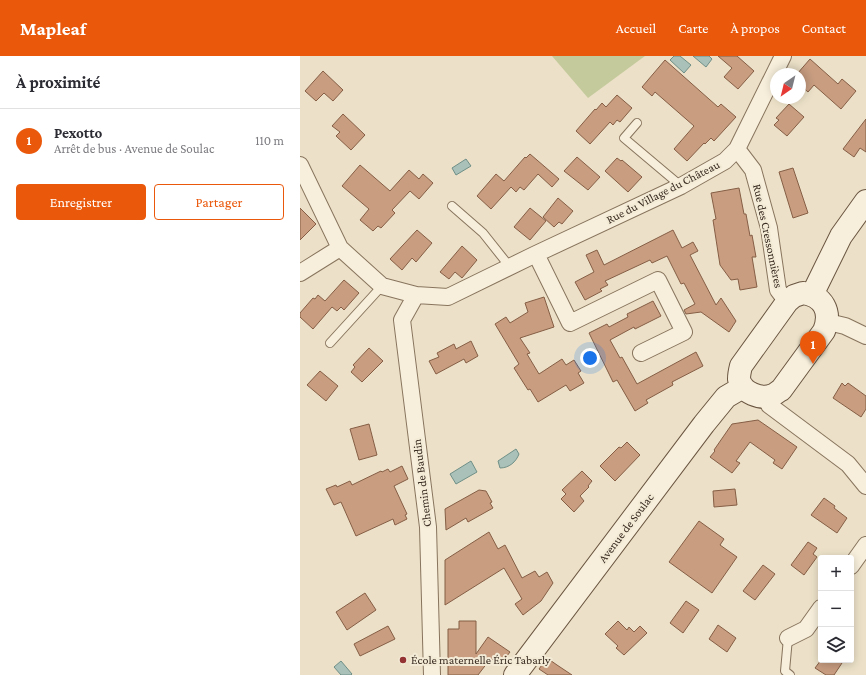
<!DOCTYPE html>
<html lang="fr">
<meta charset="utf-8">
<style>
:root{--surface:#fff;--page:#f7f7f7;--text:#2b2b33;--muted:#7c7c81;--line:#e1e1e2;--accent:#ea580c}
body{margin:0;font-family:"Crimson Pro",serif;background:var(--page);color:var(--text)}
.controls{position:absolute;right:12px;bottom:12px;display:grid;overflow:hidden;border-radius:4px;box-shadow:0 2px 10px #0003}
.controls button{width:36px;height:36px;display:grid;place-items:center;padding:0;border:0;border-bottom:1px solid var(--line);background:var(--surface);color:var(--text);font:20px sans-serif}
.compass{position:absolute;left:470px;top:12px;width:36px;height:36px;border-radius:50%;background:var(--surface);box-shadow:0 2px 10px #0003;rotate:215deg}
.you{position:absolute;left:290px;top:302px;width:14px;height:14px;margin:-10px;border:3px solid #fff;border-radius:50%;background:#1a73e8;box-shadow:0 0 0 6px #1a73e833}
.badge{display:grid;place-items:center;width:26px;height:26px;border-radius:50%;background:var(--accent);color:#fff;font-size:13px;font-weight:700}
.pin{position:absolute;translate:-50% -33px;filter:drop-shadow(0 1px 2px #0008)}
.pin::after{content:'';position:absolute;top:21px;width:14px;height:12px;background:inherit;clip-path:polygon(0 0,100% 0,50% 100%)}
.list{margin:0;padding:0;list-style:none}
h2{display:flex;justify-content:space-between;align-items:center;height:52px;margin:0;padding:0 16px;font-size:17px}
h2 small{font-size:13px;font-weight:400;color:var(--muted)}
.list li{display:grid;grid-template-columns:26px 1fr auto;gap:12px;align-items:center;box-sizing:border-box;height:64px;padding:0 16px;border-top:1px solid var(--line)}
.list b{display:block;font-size:15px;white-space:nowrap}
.list p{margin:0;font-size:13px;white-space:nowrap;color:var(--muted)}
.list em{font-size:13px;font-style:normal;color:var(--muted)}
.actions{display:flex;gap:8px;padding:12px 16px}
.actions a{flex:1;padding:9px 0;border:1px solid var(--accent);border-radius:4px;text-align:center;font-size:14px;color:var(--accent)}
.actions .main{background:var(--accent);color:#fff}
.icon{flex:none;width:22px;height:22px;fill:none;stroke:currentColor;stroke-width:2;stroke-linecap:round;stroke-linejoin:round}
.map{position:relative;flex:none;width:566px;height:619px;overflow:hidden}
header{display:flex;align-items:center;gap:24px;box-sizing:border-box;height:56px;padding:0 20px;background:var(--accent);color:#fff}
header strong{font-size:19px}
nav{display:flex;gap:22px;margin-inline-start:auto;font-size:14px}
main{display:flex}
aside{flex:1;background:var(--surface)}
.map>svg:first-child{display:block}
.green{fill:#c5ca9c}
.water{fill:#a9c1b9;stroke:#708f87}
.building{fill:#c89d80;stroke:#855e45}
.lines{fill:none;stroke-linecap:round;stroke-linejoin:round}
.lane-casing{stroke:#88745e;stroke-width:10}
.street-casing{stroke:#88745e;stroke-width:18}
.secondary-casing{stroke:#6a5541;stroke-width:24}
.lane{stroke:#f7efdb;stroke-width:8}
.street{stroke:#f7efdb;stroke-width:16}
.secondary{stroke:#f7efdb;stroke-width:22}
.poi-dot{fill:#933133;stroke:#f4ebd7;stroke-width:1.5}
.labels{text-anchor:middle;stroke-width:4;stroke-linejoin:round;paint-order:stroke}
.street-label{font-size:12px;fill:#392c21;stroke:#f4ebd7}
.poi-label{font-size:12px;fill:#392c21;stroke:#f4ebd7;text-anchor:start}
</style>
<header>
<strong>Mapleaf</strong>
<nav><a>Accueil</a><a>Carte</a><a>À propos</a><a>Contact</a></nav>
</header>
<main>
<aside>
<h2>À proximité<small></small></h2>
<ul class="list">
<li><span class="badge">1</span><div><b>Pexotto</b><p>Arrêt de bus · Avenue de Soulac</p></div><em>110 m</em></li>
</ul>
<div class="actions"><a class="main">Enregistrer</a><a>Partager</a></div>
</aside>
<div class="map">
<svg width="566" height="619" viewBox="0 0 566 619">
<rect width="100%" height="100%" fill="#ece1c8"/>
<!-- green -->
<path class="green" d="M252 0H345L288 42Z"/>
<!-- water -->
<path class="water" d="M374 0H380L391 9 384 17 370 4Z
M393 0H409L412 3 406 11Z
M166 103 171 110 156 119 152 112Z
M216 393 219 398C216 406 209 412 200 412L198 405Z
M171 405 177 416 156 428 150 418Z
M41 605 52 618 51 619H41L34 611Z"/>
<!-- building -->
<path class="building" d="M418 0H437L454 15 438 33 424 21 432 12Z
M510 3 538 28 542 23 556 35 541 53 514 29 508 36 500 29V18H497Z
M365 4 418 51 421 48 436 61 414 85 411 82 405 88 404 87 387 105 374 93 394 70 355 36 352 40 342 31Z
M23 15 43 34 33 45 24 37 16 45 5 35Z
M317 39 332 52 320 66 317 64 313 69 310 66 290 88 276 75 295 53 296 54 302 47 306 51Z
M489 48 504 61 487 80 474 69 479 64 476 62Z
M43 58 65 79 51 94 36 80 40 76 32 70Z
M566 63V96L560 92 554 101 543 93Z
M230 98 259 123 252 131 238 118 224 134 220 131 216 136 211 131 191 153 177 140 196 118 204 125 225 101 226 102Z
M277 101 300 121 288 134 264 115Z
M317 102 321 105 322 104 342 121 328 136 305 115Z
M60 109 90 135 109 114 119 123 123 118 133 127 119 143 110 135 92 154 95 157 81 172 78 170 73 175 60 164 69 153 42 130Z
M493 112 508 157 493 162 479 116Z
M439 132 444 158H446L450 180 452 179 456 201H452L457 231 440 234 438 223 431 224 420 209 413 164 416 163 411 137Z
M258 142 273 155 262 168 259 166 254 171 243 161Z
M0 152 16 168 0 184Z
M230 152 246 165 230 184 214 171Z
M117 174 132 187 116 206 112 202 102 214 90 203Z
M373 174 382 192 393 186 398 195 390 199 416 249 421 242 436 265 429 276 401 256 386 258 384 254 395 248 384 227 381 228 367 200 352 207 350 204 305 225 308 229 300 233 302 235 285 244 275 226 294 216 286 199 297 194 304 209Z
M162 190 177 204 162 222 155 216 149 223 140 216Z
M44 224 59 237 44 254 41 251 37 255 32 251 13 273 0 261V257L13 242 15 243 18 239 25 245Z
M244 241 254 271 220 282 230 297 227 298 239 318 262 303 266 309 274 304 281 315 278 317 284 327 270 335 266 329 238 346 230 333 228 334 214 312 219 308 195 268 206 261 210 267 228 256 225 247Z
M353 245 361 260 335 273 334 271 310 284 320 302 322 301 337 328 396 296 403 310 372 326 373 329 346 344 348 347 335 355 317 324 313 326 289 277 307 268 309 271 328 261 327 258Z
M171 285 178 300 166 307 164 303 136 318 129 305 139 301 137 297 154 288 156 293Z
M69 292 83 305 62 326 51 316 55 311 53 309Z
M20 315 38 330 26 345 7 329Z
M542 327 545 330 548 327 566 340V353L561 361 533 342Z
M458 364 497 391 482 413 473 407 475 404 450 386 436 405 440 407 432 417 410 401 415 395 414 394 432 368Z
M69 368 77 399 59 404 50 373Z
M327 386 340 399 315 425 300 410 319 391 321 392Z
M102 410 108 423 94 430 107 458 105 459 107 463 95 469 93 463 56 480 41 446 34 449 26 433 36 429 37 431 50 425 52 429 81 415 82 416 88 413 90 416Z
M282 415 292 425 288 430 289 431 280 440 284 445 274 456 261 443 266 438 262 434Z
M435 433 437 449 414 451 413 435Z
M179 434 186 435 192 446 190 447 193 452 168 466 166 462 146 474 145 453Z
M524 442 535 450 534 452 547 462 537 477 511 459Z
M399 465 424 483 420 489 437 501 412 537 369 506Z
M189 476 198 493 205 489 222 522 235 515 239 521 247 516 253 527 241 545 223 559 215 548 222 543 204 512 145 549V504Z
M508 486 517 492 513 498 517 501 504 519 491 509Z
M463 509 475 518 455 544 443 535Z
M65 537 76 554 47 574 36 556Z
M386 545 399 554 383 577 370 567Z
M159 565H176V598L188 581 210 596 200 609 191 602 178 619H148V573H159Z
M318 565 327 574 329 571 334 576 340 570 347 577 324 599 316 592 318 590 305 578Z
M418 569 436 582 427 596 409 583Z
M88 570 95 583 60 600 54 588Z
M247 602 257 609 272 619H248L239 613Z
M521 604H544L534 619H526L515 612Z"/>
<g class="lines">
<defs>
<path id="lane" d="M337 67 324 82 381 130
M152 150 183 177 210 211
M30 287 82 230
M488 582 485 615 490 619"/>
<path id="street" d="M437 93 453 114 469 172 478 234 487 246
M0 109 40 192 82 230 116 239 148 241 236 198 381 130 425 105 437 93 483 0
M236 198 270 267 358 224 384 276 341 297
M0 217 40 192
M116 239 102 264 128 471 132 619
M528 266 545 270 566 280
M466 341 469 349 548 408 566 430
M551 510 566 489
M488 582 506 573 521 552"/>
<path id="secondary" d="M503 237C523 240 532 255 524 275L481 334C478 335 476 338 473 339 461 344 442 337 439 323 439 319 440 314 441 310L487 246 494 240Z
M512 239 541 180 566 145
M215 619 404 368 426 341 443 331"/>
</defs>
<!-- lane casing -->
<use href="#lane" class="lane-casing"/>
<!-- street casing -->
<use href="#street" class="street-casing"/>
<!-- secondary casing -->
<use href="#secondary" class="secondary-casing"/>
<!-- lane -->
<use href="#lane" class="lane"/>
<!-- street -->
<use href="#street" class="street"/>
<!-- secondary -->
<use href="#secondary" class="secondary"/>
</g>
<!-- markers -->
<circle class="poi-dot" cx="103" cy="604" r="4"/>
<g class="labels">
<!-- street labels -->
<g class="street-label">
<text transform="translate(363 136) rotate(-27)" y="4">Rue du Village du Château</text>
<text transform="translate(468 180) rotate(78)" y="4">Rue des Cressonnières</text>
<text transform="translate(122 427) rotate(-97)" y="4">Chemin de Baudin</text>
<text transform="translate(326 472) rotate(-53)" y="4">Avenue de Soulac</text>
</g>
<!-- poi labels -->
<g class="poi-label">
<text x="111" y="608">École maternelle Éric Tabarly</text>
</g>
</g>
</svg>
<div class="controls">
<button>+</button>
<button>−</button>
<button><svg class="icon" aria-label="layers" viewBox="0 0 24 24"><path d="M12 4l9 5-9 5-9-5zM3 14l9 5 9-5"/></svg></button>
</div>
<svg class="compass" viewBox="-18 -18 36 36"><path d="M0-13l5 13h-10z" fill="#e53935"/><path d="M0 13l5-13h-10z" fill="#7c7c81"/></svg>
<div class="you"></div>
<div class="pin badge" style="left:513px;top:308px">1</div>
</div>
</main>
